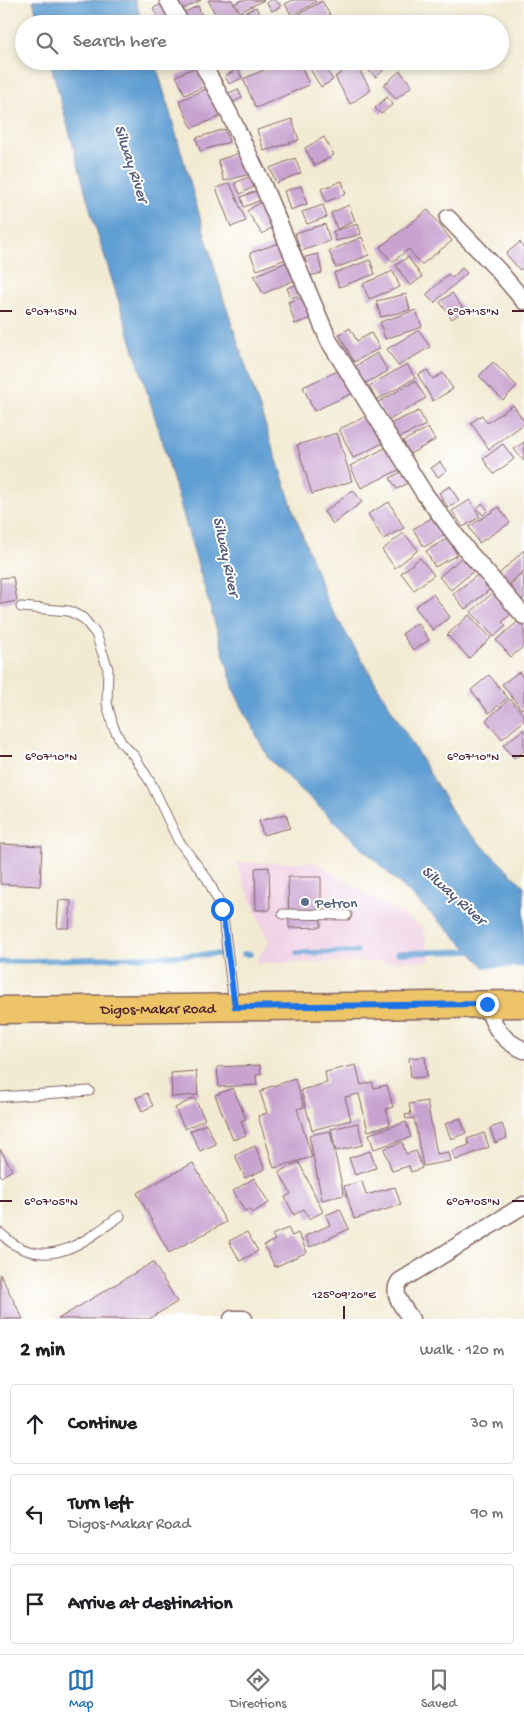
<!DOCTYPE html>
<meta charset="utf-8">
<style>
:root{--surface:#fff;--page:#f6f6f6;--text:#202124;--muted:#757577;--line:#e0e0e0;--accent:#1f6fb2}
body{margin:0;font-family:"Gochi Hand",sans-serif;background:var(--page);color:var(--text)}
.stop{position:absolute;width:15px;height:15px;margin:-11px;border:4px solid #1a73e8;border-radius:50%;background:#fff}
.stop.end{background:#1a73e8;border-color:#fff;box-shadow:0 1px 5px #0008}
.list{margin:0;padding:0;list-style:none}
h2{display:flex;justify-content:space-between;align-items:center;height:65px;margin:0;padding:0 20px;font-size:21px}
h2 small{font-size:16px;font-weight:400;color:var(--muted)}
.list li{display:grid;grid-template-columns:32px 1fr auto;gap:15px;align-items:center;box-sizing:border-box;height:80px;margin:0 10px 10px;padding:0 10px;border:1px solid var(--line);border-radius:5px}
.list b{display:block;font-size:19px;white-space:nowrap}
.list p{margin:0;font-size:16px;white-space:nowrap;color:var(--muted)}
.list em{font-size:16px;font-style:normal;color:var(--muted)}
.icon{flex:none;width:28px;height:28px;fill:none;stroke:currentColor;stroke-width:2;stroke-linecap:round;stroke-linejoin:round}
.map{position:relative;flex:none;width:524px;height:1319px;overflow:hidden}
.search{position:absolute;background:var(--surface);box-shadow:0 2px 8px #0003;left:15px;right:15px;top:15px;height:55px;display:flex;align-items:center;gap:12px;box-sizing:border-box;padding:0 18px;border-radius:28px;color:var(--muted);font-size:19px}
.sheet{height:335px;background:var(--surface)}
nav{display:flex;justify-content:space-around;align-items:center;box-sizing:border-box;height:70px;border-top:1px solid var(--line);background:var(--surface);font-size:14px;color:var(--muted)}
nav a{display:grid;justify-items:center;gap:2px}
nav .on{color:var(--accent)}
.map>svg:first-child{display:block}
.built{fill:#f0d0e4}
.water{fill:#619fd3;stroke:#565f7f}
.pier{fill:#f2ead2}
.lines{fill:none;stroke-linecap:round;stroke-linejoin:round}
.stream{stroke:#619fd3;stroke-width:5.5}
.building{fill:#c8a3d0}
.lane-casing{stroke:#856665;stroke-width:11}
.street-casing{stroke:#856665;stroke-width:19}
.primary-casing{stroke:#856665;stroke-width:29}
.lane{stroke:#fff;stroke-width:9}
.street{stroke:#fff;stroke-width:16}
.primary{stroke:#eec469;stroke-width:26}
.route{stroke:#1a73e8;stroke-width:6}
.ticks{fill:none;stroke:#4a1f2b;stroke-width:2}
.service-dot{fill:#5c6f8a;stroke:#fff;stroke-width:2}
.labels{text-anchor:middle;stroke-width:4;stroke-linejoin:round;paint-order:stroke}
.service-label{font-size:15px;fill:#4e5e75;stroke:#fff;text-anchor:start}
.street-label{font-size:15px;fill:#4a1f2b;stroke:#fff}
.water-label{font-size:16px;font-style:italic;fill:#545977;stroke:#fff}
.ticks-label{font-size:12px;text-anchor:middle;fill:#4a1f2b;stroke:#fff;stroke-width:4;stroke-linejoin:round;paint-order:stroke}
</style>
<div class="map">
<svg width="524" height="1319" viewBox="0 0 524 1319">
<rect width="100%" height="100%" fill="#fff"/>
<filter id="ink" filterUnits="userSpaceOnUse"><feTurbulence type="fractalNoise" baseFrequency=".02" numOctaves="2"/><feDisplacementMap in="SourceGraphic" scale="10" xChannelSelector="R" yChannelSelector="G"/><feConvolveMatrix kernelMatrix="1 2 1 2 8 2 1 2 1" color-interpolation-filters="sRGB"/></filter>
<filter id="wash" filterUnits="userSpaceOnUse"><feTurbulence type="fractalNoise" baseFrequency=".0096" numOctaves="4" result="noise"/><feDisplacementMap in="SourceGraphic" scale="20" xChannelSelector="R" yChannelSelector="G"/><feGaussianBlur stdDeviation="1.12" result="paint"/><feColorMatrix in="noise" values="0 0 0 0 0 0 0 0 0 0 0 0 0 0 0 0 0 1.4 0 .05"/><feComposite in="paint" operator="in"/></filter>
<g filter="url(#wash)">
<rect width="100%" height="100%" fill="#f2ead2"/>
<!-- built -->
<path class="built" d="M315 862 423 928 430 961 255 963 269 942 236 863Z"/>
<!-- water -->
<path class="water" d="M33 0H135L143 24H39Z
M50 61H155L224 300 294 512 328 603 460 824 524 886V1011L470 951 268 758 235 693 154 414 92 216Z"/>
<!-- pier -->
<path class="pier" d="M524 967V1014L481 968Z"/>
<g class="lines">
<!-- stream -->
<path class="stream" d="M297 953 357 952
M398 953 476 951
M244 954H250
M0 962 220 954"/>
</g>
<g id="blocks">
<!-- building -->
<path class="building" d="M173 0H201L179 11Z
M208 0H232L239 14 220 24Z
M242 0H264L240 12 235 3Z
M271 0H276L281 6 272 11 267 3Z
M293 0H314L316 2 292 16 285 4Z
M322 1 335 24H294L291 19Z
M165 3 170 15 159 20 153 8Z
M198 6 203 18 188 24 183 13Z
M256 7 263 22 259 24H223Z
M285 61H299L309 85 256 108 243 79Z
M305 61H321L333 80 321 87Z
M367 61H383L388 66 376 77 363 66Z
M355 63 371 90 350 104 335 77Z
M196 67 205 86 185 95 176 76Z
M238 69 242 78 229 84 225 76Z
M400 71 412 86 396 99 384 85Z
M208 88 221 116 192 128 179 101Z
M238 89 242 98 231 103 227 94Z
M387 97 393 104 381 114 375 108Z
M292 119 299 140 264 151 257 130Z
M225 129 229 142 200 151 196 138Z
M324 137 334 155 315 166 305 148Z
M243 152 250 174 224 181 218 160Z
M295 158 301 173 276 183 270 168Z
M255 174 260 184 240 194 235 183Z
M342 181 346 194 326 202 321 189Z
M230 183 246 221 231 227 216 188Z
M301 186 307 204 290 210 284 191Z
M259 190 263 199 244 207 241 197Z
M261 202 276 225 262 234 247 211Z
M323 205 327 217 307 224 302 212Z
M349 205 355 221 337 229 331 213Z
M428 210 452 241 421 265 409 249 392 262 380 247Z
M325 224 330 241 301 251 295 233Z
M358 224 361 234 336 241 333 231Z
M362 237 369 255 336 268 329 251Z
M285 241 291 257 257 270 250 253Z
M520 242 524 248V267L520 270 506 254Z
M318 254 322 273 309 276 305 257Z
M408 257 422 277 410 286 396 265Z
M370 260 375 274 339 287 334 273Z
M289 261 297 279 263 294 254 276Z
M462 268 467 273 434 303 426 295 448 274 452 278Z
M393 271 400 287 369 299 363 284Z
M298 284 301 294 291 298 287 288Z
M452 293 464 310 452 319 440 302Z
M406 294 410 310 381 317 376 301Z
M305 296 312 318 295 324 288 302Z
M416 310 422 327 385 339 380 322Z
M350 328 357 341 371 333 380 348 354 362 339 334Z
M419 330 430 347 398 366 387 349Z
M377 353 388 371 362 385 352 368Z
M493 362 517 386 503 400 479 376Z
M407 364 415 378 377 400 369 386Z
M342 369 353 393 314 411 303 387Z
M427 370 433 379 443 373 453 389 433 401 418 375Z
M415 381 426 398 388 421 377 403Z
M513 405 524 421V424L489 449 471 423 482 415 487 423Z
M419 411 426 425 396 439 389 424Z
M369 415 383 443 353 458 339 429Z
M428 428 435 440 410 454 403 441Z
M337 433 352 481 312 494 297 445Z
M524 442V461L514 449Z
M503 444 514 459 494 474 483 459Z
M389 446 401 469 361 488 350 466Z
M440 462 446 471 438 477 431 468Z
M407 469 413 480 397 489 390 478Z
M450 486 459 501 448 508 439 493Z
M353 490 362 502 333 524 324 512Z
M470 500 480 517 463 527 452 511Z
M389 502 404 528 383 539 368 514Z
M482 503 488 510 483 515 477 509Z
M499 507 510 523 479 543 469 527Z
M435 516 446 534 424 547 413 529Z
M404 533 418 550 395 568 382 550Z
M448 538 457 555 435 567 426 551Z
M524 550V570L507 586 497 576Z
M466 554 477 568 451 590 439 577Z
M420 558 434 575 414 590 401 573Z
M480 573 492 588 465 609 453 594Z
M523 573 524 598 521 601 507 588Z
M13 577 17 601 0 604V578Z
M495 591 514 611 502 622 506 626 494 637 471 612Z
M433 594 450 617 433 630 415 607Z
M469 615 491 638 469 658 447 635Z
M520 620 524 624V646L511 657 496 640Z
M418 623 429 640 413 650 402 634Z
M519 672 524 679V707L521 709 502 684Z
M489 675 508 698 489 713 471 690Z
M510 699 524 715V721L502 739 486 720Z
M524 729V751L514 759 503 745Z
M286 814 290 828 263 835 259 821Z
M0 844 42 846 40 886 0 884Z
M269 867 270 910H256L255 868Z
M288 877H321V927L289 928Z
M59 900 71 901 69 928H57Z
M425 1057 427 1077 411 1078 409 1058Z
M260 1065 261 1074 256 1075 257 1085 219 1087 217 1067Z
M356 1065 361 1085 372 1082 374 1088 387 1085 393 1107 386 1109 390 1125 368 1131 359 1094 345 1097 351 1120 312 1130 301 1090 327 1083 325 1072Z
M196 1071 198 1095 172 1097 171 1073Z
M295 1079 304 1107 297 1109 312 1157 274 1168 258 1116 267 1113 260 1092 264 1091 263 1089Z
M233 1088 246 1119 241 1121 246 1135 233 1140 215 1095Z
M147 1093 153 1106 142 1111 136 1098Z
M194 1098 205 1119 185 1129 175 1108Z
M427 1101 437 1154 449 1152 451 1161 423 1166 414 1118 406 1119 405 1115 411 1114 409 1104Z
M460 1118 466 1133 451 1139 445 1124Z
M406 1122 411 1137 374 1149 369 1134Z
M358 1123 363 1145 336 1151 331 1129Z
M206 1124 216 1144 200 1151 190 1131Z
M502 1124 507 1138 495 1143 490 1128Z
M330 1131 344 1195 322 1200 309 1135Z
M484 1133 489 1147 456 1160 452 1151 469 1145 467 1139Z
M402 1142 406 1154 416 1151 422 1168 411 1172 409 1166 392 1171 384 1149Z
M255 1146 265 1169 245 1178 235 1155Z
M0 1149 12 1170 1 1177 0 1174Z
M370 1151 376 1168 355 1175 349 1158Z
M299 1162 323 1212 309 1219 304 1209 294 1215 285 1197 291 1194 279 1172Z
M193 1163 226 1222 169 1253 137 1193Z
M254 1178 269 1203 252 1213 250 1209 245 1211 233 1191Z
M362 1181 366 1195 395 1187 401 1205 354 1219 344 1186Z
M340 1209 349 1229 310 1247 305 1236 330 1225 326 1215Z
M288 1228 292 1236 298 1233 307 1252 275 1267 264 1245 275 1240 272 1235Z
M247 1232 258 1251 240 1261 229 1241Z
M153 1262 177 1302 149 1319H58Z
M0 1274 23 1319H0Z"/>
</g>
</g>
<g filter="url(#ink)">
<use href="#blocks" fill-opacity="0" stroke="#856665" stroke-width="1"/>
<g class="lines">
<defs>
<path id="lane" d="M21 607 69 611 83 618 96 634 108 669 107 703 113 726 121 742 135 757 152 785 178 840 208 880 222 909 234 1004
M283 914 347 915
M0 1097 89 1091
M0 1233C5 1237 10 1242 15 1245 55 1268 89 1238 120 1216"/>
<path id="street" d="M168 0 181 24
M201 61 229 113 262 183 329 341 424 493 466 549 524 616
M448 218 497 269 524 301
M487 1004C493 1026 502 1041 524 1050
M232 1319H244
M411 1319C404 1308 390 1294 400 1281L524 1205"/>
<g id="primary">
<path id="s1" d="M0 1010 524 1004"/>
</g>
</defs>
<!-- lane casing -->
<use href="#lane" class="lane-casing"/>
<!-- street casing -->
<use href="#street" class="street-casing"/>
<!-- primary casing -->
<use href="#primary" class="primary-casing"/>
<!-- lane -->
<use href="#lane" class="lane"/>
<!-- street -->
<use href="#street" class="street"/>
<!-- primary -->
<use href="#primary" class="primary"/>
</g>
</g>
<g class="lines" filter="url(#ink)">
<!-- route -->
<path class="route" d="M222 909 235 1007 487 1004"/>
</g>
<!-- ticks -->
<path class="ticks" d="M0 311H12M512 311H524M0 756H12M512 756H524M0 1201H12M512 1201H524M344 1306V1319"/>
<!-- markers -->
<circle class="service-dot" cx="305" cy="902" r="5"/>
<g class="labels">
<!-- service labels -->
<g class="service-label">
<text x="315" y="907">Petron</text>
</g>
<!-- street labels -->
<g class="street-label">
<text dy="5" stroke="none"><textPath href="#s1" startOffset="158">Digos-Makar Road</textPath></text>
</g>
<!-- water labels -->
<g class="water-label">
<text transform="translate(133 163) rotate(72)" y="6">Silway River</text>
<text transform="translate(228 556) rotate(78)" y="6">Silway River</text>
<text transform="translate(455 894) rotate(42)" y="6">Silway River</text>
</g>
</g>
<g class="ticks-label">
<text x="51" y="315">6°07'15"N</text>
<text x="473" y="315">6°07'15"N</text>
<text x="51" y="760">6°07'10"N</text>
<text x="473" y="760">6°07'10"N</text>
<text x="51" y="1205">6°07'05"N</text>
<text x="473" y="1205">6°07'05"N</text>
<text x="344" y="1298">125°09'20"E</text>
</g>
</svg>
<div class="stop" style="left:222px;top:909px"></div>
<div class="stop end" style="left:487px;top:1004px"></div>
<div class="search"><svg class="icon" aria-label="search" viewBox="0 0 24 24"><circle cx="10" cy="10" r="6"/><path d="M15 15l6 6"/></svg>Search here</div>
</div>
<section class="sheet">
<h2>2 min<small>Walk · 120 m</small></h2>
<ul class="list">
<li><svg class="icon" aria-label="ahead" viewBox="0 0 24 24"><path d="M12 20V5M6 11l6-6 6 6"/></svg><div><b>Continue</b></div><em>30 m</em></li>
<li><svg class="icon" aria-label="left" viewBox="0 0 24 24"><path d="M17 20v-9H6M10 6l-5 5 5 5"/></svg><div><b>Turn left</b><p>Digos-Makar Road</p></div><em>90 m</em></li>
<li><svg class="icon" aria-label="arrive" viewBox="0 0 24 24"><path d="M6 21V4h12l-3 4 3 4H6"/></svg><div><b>Arrive at destination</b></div></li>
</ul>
</section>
<nav>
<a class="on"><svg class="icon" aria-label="map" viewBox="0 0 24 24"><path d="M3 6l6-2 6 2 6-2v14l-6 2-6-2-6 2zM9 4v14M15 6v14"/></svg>Map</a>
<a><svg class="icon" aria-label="directions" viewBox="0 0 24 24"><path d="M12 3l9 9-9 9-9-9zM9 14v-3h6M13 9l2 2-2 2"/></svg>Directions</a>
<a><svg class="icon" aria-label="saved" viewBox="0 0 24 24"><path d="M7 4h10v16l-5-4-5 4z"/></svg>Saved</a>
</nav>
